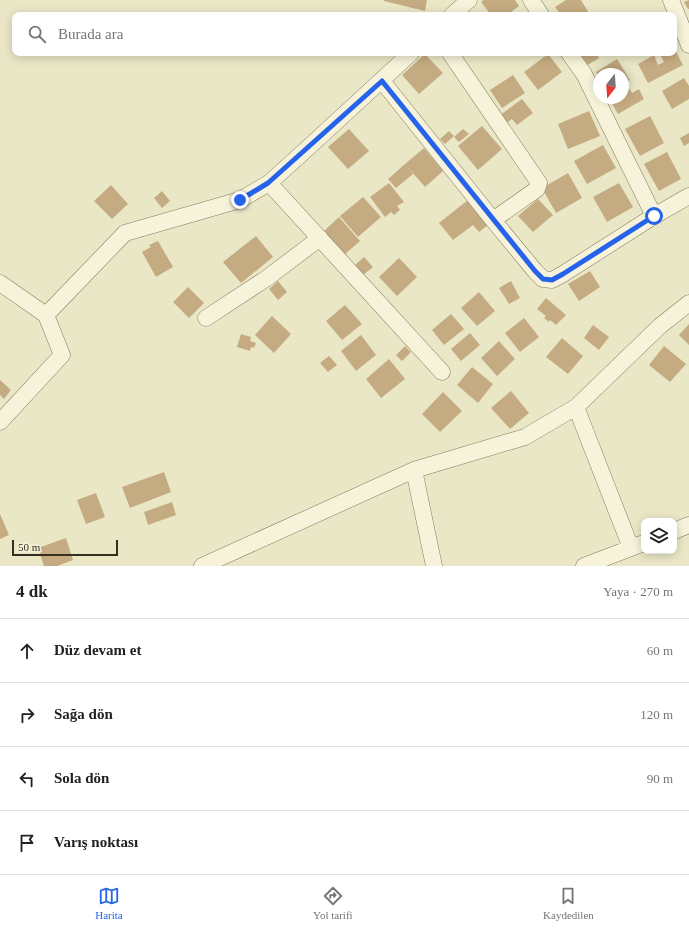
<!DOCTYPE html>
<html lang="tr">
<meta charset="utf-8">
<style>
:root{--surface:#fff;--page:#f6f6f6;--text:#202124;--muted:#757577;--line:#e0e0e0;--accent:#2563eb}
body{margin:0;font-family:Georgia,serif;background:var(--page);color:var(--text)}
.controls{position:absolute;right:12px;bottom:12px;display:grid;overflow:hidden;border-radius:8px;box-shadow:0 2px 10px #0003}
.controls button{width:36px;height:36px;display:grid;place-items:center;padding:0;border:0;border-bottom:1px solid var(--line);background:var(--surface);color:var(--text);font:20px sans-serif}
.compass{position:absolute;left:593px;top:68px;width:36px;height:36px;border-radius:50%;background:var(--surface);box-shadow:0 2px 10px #0003;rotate:197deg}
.scale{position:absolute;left:12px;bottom:10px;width:106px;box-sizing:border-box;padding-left:4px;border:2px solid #362f20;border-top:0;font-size:11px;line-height:14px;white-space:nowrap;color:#362f20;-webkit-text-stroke:3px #f2f0d6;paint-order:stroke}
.stop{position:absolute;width:12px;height:12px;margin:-9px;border:3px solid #2563eb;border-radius:50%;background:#fff}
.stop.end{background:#2563eb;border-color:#fff;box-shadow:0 1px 4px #0008}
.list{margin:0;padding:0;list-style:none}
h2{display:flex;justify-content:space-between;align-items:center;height:52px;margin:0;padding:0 16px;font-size:17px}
h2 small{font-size:13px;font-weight:400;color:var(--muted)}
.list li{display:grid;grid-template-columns:26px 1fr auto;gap:12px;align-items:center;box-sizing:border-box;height:64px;padding:0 16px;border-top:1px solid var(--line)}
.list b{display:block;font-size:15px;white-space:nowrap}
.list em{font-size:13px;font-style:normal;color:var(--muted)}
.icon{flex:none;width:22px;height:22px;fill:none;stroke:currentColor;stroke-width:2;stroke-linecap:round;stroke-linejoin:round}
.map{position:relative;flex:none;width:689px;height:566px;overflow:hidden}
.search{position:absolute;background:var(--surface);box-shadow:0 2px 10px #0003;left:12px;right:12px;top:12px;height:44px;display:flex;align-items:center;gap:10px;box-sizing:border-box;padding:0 14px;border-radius:8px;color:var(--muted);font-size:15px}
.sheet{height:308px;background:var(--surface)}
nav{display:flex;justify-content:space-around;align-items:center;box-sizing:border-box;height:56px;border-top:1px solid var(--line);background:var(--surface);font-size:11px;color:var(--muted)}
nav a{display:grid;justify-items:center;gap:2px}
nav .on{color:var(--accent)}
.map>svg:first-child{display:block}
.building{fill:#c5ab81}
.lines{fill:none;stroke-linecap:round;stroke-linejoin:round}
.minor-casing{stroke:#847a5e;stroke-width:17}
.minor{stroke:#f6f3da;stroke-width:16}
.route{stroke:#2563eb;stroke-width:5}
</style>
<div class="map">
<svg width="689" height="566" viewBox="0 0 689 566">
<rect width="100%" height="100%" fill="#eae7c7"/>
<!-- building -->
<path class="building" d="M384 0H427L425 11 384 1Z
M484 0H515L519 6 507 15H491L481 2Z
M566 0H581L590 15H561L555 7Z
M689 0V9H688L684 2Z
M674 48 683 65 648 83 638 64 654 55 658 65 664 62 659 53H674Z
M577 53H596L599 58 586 66Z
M425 54 443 73 419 94 402 75Z
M548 54 562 72 538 90 524 72Z
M617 59 630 80 623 85V74H599V77L596 72Z
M513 75 525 93 502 108 490 90Z
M684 78 689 86V99L672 109 662 91Z
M627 85 632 93 639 89 644 99 618 114 609 98H623V87Z
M522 99 533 113 517 125 512 119 505 124 499 116Z
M589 111 600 136 568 149 558 124Z
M650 116 664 143 640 156 625 129Z
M482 126 502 149 478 170 458 146Z
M349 129 369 151 348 169 328 147Z
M463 129 469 134 459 142 454 137Z
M449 131 454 136 445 144 440 139Z
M689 133V143L684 146 680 138Z
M603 145 616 168 587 184 574 161Z
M424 148 443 171 425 187 405 164Z
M667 152 681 179 659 191 644 164Z
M405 164 413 174 396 188 388 179Z
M568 173 582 198 556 213 542 188Z
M389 183 404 202 397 206 400 210 394 215 391 212 385 217 370 197Z
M619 183 633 207 607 222 593 197Z
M111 185 128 204 112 219 94 201Z
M162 191 170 201 162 208 154 198Z
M363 197 381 217 358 237 340 216Z
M538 199 553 215 533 232 518 216Z
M468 200 488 225 479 232 473 225 453 240 439 223Z
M339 217 360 241 344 255 323 232Z
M256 236 273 257 241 283 223 262Z
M158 241 173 267 156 277 142 252 151 247 149 245Z
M364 257 373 267 362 276 354 266Z
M399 258 417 277 397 296 379 277Z
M590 271 600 287 579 301 568 284Z
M278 281 287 292 278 300 269 289Z
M511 281 520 298 509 304 499 288Z
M188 287 204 303 189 318 173 302Z
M479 292 495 311 477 326 461 308Z
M546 298 566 315 556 325 550 320 549 322 544 318 546 316 537 309Z
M345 305 362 324 342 340 326 321Z
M451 314 464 329 444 345 432 330Z
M272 316 291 334 274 353 255 335Z
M524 318 539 337 520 352 505 333Z
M689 324V345L679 335Z
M593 325 609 337 599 350 584 338Z
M470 333 480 345 461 361 451 349Z
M241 334 251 337 250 341 256 343 254 348 251 347 250 351 237 347Z
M361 335 376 355 356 371 341 351Z
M562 338 583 356 568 374 546 357Z
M499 341 515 359 497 376 481 358Z
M405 346 411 352 402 361 396 355Z
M664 346 686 364 670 382 649 365Z
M329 356 337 365 328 372 320 363Z
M389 359 405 379 381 398 366 379Z
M472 367 493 384 478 403 457 385Z
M0 380 11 390 4 399 0 395Z
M511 391 529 413 510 429 491 408Z
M443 392 462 411 440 432 422 414Z
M164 472 171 492 130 508 122 487Z
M96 493 105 517 86 524 77 500Z
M172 502 176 515 148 525 144 512Z
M0 514 9 535 0 539Z
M66 538 73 560 57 566H44L38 548Z"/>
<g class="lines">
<defs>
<path id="minor" d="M531 0 541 15
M671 0 689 45
M452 15 469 0
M450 53 539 183 537 189 493 220
M569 53 584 74 654 216
M382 81 493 220 535 271 543 279 552 280 563 274 654 216 689 196
M269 183 442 372
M0 283 46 315 62 355 0 422
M46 315 125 233 240 200 269 183 299 156 411 53
M206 318 267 278 320 238
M576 407 631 548
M414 470 434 566
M674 531 689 525
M202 566 414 470 525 437 576 407 660 326 689 303
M584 566 644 543"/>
</defs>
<!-- minor casing -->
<use href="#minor" class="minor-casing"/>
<!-- minor -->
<use href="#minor" class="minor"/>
</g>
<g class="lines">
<!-- route -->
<path class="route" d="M240 200 268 183 382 81 535 271 543 279 552 280 563 274 654 216"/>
</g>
</svg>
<div class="controls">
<button><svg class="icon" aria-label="layers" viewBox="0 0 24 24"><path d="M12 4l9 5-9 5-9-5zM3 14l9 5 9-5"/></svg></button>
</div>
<svg class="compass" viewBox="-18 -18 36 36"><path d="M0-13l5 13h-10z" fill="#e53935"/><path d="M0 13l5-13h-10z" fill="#757577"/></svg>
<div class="scale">50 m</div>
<div class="stop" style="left:654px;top:216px"></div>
<div class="stop end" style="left:240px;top:200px"></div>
<div class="search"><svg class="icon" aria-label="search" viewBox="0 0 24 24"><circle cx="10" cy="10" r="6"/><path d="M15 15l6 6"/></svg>Burada ara</div>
</div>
<section class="sheet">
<h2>4 dk<small>Yaya · 270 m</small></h2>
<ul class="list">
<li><svg class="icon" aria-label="ahead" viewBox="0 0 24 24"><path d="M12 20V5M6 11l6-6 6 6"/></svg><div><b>Düz devam et</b></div><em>60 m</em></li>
<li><svg class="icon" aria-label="right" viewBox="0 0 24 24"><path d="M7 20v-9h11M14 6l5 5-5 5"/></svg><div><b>Sağa dön</b></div><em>120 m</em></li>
<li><svg class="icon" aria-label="left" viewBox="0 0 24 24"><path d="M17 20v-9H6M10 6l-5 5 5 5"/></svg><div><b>Sola dön</b></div><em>90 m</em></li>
<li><svg class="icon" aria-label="arrive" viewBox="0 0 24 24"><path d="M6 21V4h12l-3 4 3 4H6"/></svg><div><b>Varış noktası</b></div></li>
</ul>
</section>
<nav>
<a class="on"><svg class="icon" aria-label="map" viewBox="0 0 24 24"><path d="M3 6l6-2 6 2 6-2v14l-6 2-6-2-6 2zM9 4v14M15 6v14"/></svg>Harita</a>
<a><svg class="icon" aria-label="directions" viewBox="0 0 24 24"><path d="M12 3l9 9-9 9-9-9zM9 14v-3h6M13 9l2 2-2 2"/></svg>Yol tarifi</a>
<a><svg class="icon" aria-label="saved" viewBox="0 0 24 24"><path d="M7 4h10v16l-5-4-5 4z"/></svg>Kaydedilen</a>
</nav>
